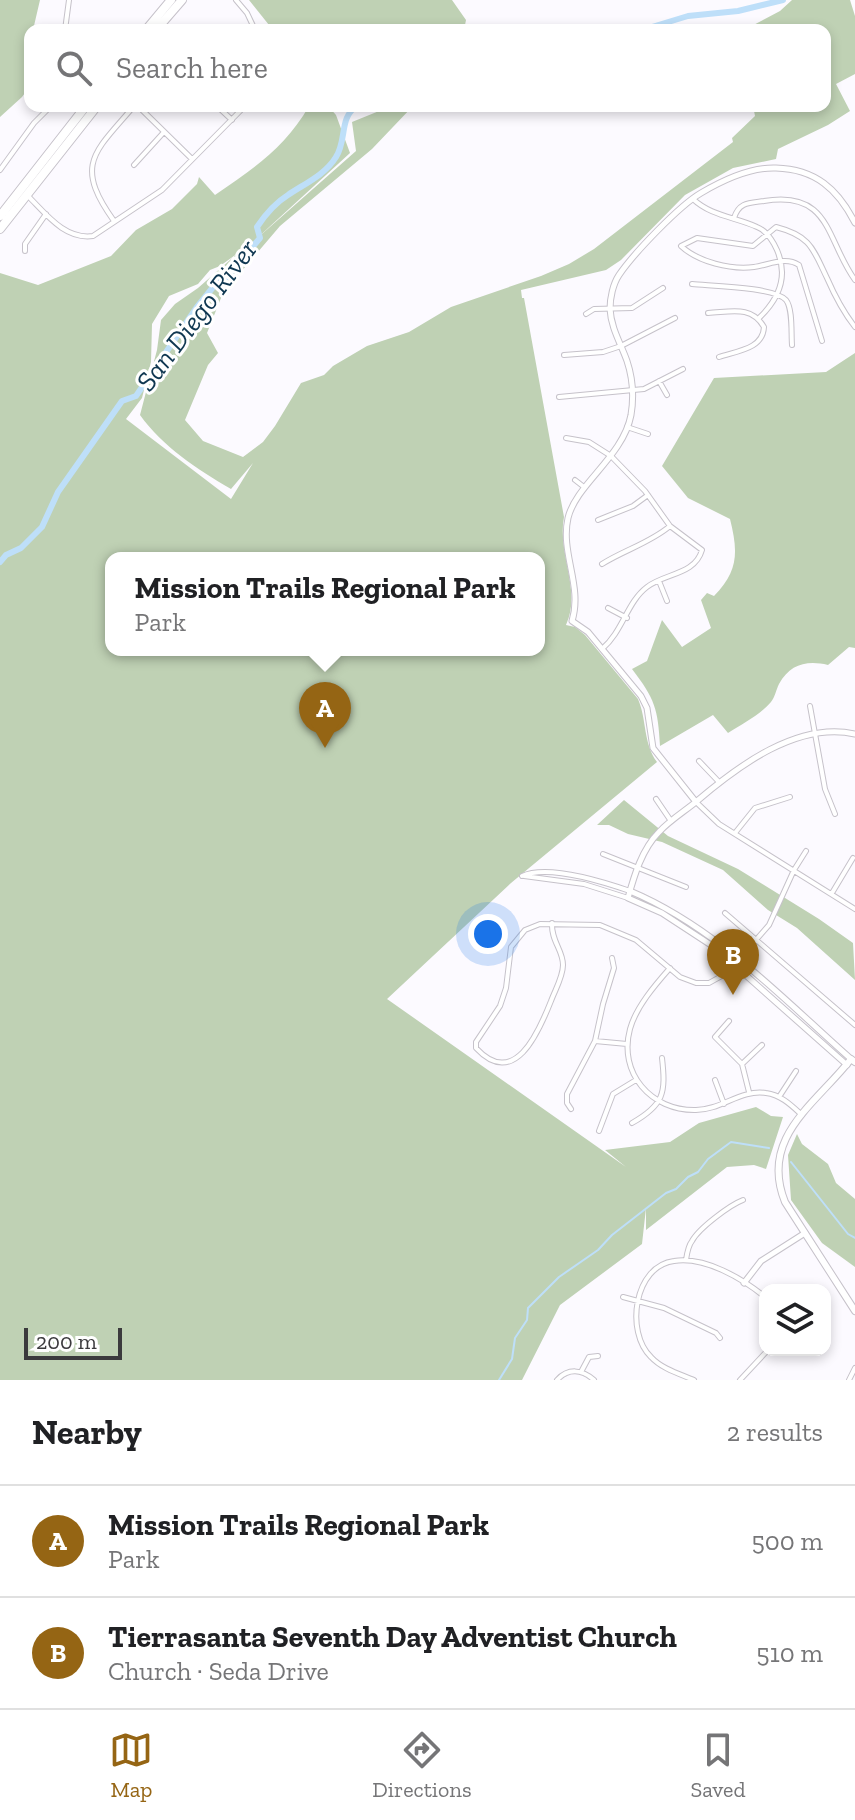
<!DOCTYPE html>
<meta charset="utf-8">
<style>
:root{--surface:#fff;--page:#f6f6f6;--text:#202124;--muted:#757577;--line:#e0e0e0;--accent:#956514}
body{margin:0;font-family:"Zilla Slab",serif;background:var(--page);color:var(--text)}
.controls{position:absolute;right:24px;bottom:24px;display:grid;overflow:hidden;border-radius:16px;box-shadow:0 4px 12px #0003}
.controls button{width:72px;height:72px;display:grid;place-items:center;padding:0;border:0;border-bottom:2px solid var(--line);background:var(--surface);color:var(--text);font:40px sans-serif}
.scale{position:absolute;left:24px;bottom:20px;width:98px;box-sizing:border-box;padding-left:8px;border:4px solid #3b3a3d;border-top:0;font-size:22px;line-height:28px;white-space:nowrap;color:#3b3a3d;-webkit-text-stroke:6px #fff;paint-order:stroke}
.you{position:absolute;left:488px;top:934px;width:28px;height:28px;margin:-20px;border:6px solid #fff;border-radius:50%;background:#1a73e8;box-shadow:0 0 0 12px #1a73e833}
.badge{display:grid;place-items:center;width:52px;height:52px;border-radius:50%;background:var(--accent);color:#fff;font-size:26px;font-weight:700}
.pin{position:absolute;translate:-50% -66px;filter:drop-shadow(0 2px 4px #0008)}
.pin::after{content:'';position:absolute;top:42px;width:28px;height:24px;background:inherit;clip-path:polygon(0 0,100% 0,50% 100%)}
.popup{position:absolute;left:105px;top:552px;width:440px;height:104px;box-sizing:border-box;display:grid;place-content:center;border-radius:16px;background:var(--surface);filter:drop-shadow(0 2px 6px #0005);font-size:26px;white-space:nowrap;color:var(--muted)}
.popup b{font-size:30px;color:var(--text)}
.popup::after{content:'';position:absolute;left:50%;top:100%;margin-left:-16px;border:16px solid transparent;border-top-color:var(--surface)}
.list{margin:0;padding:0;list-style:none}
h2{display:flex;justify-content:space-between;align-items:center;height:104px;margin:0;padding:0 32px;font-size:34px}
h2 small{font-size:26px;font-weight:400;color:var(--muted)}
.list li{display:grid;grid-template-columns:52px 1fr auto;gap:24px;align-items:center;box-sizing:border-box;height:112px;padding:0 32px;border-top:2px solid var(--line)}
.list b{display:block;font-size:30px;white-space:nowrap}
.list p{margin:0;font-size:26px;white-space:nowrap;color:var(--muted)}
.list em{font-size:26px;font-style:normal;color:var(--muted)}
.icon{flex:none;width:44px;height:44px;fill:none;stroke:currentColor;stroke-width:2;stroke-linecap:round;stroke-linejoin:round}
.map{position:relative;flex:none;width:855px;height:1380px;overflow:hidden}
.search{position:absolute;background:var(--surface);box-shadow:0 4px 12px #0003;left:24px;right:24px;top:24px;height:88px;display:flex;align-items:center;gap:20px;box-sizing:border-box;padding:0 28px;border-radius:16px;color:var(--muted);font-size:30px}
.sheet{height:328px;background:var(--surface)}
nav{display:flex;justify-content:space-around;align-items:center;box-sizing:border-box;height:112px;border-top:2px solid var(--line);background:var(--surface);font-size:22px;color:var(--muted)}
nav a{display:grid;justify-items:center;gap:4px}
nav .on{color:var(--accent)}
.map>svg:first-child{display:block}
.green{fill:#bfd1b4;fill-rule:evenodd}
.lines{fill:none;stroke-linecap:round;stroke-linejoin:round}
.stream{stroke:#bedff9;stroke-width:2}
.river{stroke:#bedff9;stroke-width:6}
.minor-casing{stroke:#c6c2ca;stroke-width:6}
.tertiary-casing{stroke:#c6c2ca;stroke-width:7}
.secondary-casing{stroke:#c6c2ca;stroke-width:8}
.primary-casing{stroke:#c6c2ca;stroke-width:10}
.minor{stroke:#fff;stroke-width:4}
.tertiary{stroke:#fff;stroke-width:5}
.secondary{stroke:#fff;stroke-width:6}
.primary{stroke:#fff;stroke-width:8}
.labels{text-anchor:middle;stroke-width:6;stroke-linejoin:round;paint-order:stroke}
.water-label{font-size:28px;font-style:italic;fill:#0f3751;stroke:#fff}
</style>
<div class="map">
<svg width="855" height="1380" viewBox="0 0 855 1380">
<rect width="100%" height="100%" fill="#fcfaff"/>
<!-- green -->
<path class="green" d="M0 0H40L33 30H30V86L22 97 0 117Z
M249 0H452L466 20 464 30H273Z
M792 0H850L855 16V74L836 84 850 111 828 125 778 149 776 159 733 168 685 195 621 260 606 270 521 290 522 298H524L564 517C557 553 582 590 566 625L575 627 585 635 638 699C647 720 643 743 657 762L511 883 387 999 626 1167 605 1150 670 1142 699 1123 756 1107 771 1116 783 1117 766 1169 754 1165 727 1167 646 1230V1208L642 1244 560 1305 522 1380H0V273L38 285 111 256 136 230 172 209 197 184 199 177 215 195C254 168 285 148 309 106H328L336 115 350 153 253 242 356 151 352 122 384 109V106H413L372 149 280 226 223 293 207 333 218 353 208 365 185 420 203 441 243 457 263 442 275 426 301 383 324 375 333 366 367 346 409 332 451 307 541 276 569 264 594 249 733 142 732 138 755 116 753 106H825V30H744L780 11ZM238 253 198 288 175 304 161 320 157 350 140 415C163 447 197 469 231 489L253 463 231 499 126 419 142 398 151 362 152 324 169 296 198 284 210 270 220 266ZM111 558H539V650H111Z
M855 353V648L849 647 828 665C807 660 790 664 779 684 776 690 775 697 771 702 760 715 742 724 728 733L713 715 660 746C658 709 655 699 632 669L647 661 662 620 682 647 711 628 701 600 707 593 714 596C739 571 738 551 730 519L688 498 662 466 714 378 826 372Z
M624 800 668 836 738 869 819 919 853 943 855 980 797 928 768 910 723 870 662 842 628 834 609 825H597Z
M797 1134 802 1144 828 1164 836 1183 855 1199V1267L822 1243 791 1200 788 1155Z"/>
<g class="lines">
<!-- stream -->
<path class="stream" d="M791 1162 848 1234 855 1238
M499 1380 512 1359 515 1338 527 1320 528 1308 559 1277 598 1250 612 1235 666 1193 676 1189 688 1177 698 1172 708 1159 731 1142 769 1148"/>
<!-- river -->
<path class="river" d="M642 30 688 16 738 11 783 0
M0 562 6 555 21 548 42 527 58 492 122 401 136 396 197 307 214 286 226 278 260 238 257 227C265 215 275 203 288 195 304 184 325 175 336 157 347 140 339 117 357 106"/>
<defs>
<path id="minor" d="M236 0 247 13 255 30
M65 30 69 0
M207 30H210
M138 106 192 159
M217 106 232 120
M134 165 164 132
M0 170 34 123 51 106
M28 196C46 214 65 240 93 236L162 190 245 106
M693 199C711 216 735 217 757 227 765 230 770 237 774 244 790 273 781 297 759 318
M734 218C739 202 749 203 764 201 831 190 826 240 855 280
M114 221C73 164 95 152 134 106
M25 251V244L46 214
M692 284C712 286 774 287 786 300 793 309 791 333 792 345
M708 313C731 312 751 305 764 327 763 349 737 351 719 357
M586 314 594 309 632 308 663 288
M822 341 799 265C785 256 769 265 754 267 731 270 698 262 681 246L697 238 753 246 776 227C811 236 813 249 827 278 834 294 844 313 855 327
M564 355 603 352 621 346 675 318
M659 381 667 395
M559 397 644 389 683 369
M627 427 648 434
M566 438 589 442 611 456 645 491 670 526 702 550C695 575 665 573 647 587 627 602 623 631 602 649
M575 480 584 487
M598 520 633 506 648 495
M602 564C624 550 650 543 670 526
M659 581 667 601
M608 608 627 618
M810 706 825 789 835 814
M699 761 719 782
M656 799 671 821
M696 802 719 824 855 909
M735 833 755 808 790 797
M603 854 686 887
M522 876C548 864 604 882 630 891
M524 876 584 884 628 898
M832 893 853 858
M725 913 855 1025
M552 923C551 941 563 950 563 965 563 977 555 990 551 1001 538 1034 514 1089 476 1048V1042L500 1006 506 988 511 947 525 930 540 924 600 925 636 940 680 977 696 983H709L727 973 769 925 794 870 806 851
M670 968C655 985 636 1007 630 1029 618 1073 651 1111 696 1110 721 1110 741 1089 766 1093 781 1095 791 1105 802 1115
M729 1021 715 1037 742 1064 749 1092
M595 1041 627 1044
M742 1064 762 1045
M715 1080 724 1104
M779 1097 796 1071
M571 1109 567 1103V1094L595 1041 603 1004 614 968 612 958
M632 1123C664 1105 666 1093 662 1058
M599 1131 613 1094 636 1080
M686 1260C687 1253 688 1246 692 1241 699 1228 730 1205 743 1200
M623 1297 664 1308 716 1333 720 1338
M581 1372 589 1357 598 1356
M557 1380C568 1368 582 1369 594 1380
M694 1380C680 1374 662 1369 651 1357 625 1332 634 1266 674 1261 705 1256 743 1279 765 1297
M740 1380 768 1350
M849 1380 855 1368"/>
<path id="tertiary" d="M696 802 653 748 647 708 641 696 588 632 572 621C583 586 560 553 568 518 576 484 623 457 631 415 634 397 633 379 627 361 621 344 611 328 610 309 610 298 613 284 619 275 634 253 679 206 701 193 723 180 750 167 776 168 815 169 838 189 855 223
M630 891C716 927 782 998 851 1059
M847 1065 714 947 662 913 628 898C634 876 642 849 659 832 670 820 685 811 697 801 738 766 798 721 855 734
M744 1283 761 1261 805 1233"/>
<path id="secondary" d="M855 1062 851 1059C816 1104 759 1137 785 1202L855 1311"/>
<path id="primary" d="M146 30 171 0
M156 30 182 0
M0 216 86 106
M0 229 97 106"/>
</defs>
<!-- minor casing -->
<use href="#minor" class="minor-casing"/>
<!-- tertiary casing -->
<use href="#tertiary" class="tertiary-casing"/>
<!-- secondary casing -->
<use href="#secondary" class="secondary-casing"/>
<!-- primary casing -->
<use href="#primary" class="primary-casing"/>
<!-- minor -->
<use href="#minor" class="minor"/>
<!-- tertiary -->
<use href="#tertiary" class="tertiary"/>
<!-- secondary -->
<use href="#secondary" class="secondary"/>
<!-- primary -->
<use href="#primary" class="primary"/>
</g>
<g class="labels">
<!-- water labels -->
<g class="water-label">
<text transform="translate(196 315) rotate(-53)" y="10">San Diego River</text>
</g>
</g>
</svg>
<div class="controls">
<button><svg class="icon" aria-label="layers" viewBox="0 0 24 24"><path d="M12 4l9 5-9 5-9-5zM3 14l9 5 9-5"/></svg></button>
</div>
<div class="scale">200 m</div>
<div class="you"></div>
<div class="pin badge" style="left:325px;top:748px">A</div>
<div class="popup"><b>Mission Trails Regional Park</b>Park</div>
<div class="pin badge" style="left:733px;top:995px">B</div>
<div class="search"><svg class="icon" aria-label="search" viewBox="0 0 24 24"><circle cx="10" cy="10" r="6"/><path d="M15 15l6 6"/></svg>Search here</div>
</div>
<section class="sheet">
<h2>Nearby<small>2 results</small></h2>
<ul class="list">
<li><span class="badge">A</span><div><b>Mission Trails Regional Park</b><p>Park</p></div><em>500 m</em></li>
<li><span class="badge">B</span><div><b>Tierrasanta Seventh Day Adventist Church</b><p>Church · Seda Drive</p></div><em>510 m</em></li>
</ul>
</section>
<nav>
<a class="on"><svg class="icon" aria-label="map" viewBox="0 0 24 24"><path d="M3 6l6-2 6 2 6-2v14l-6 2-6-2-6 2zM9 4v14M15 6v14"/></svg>Map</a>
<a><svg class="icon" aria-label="directions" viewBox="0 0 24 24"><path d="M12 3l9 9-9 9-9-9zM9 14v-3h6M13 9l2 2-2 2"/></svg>Directions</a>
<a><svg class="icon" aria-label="saved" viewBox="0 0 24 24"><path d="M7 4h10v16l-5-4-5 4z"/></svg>Saved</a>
</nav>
